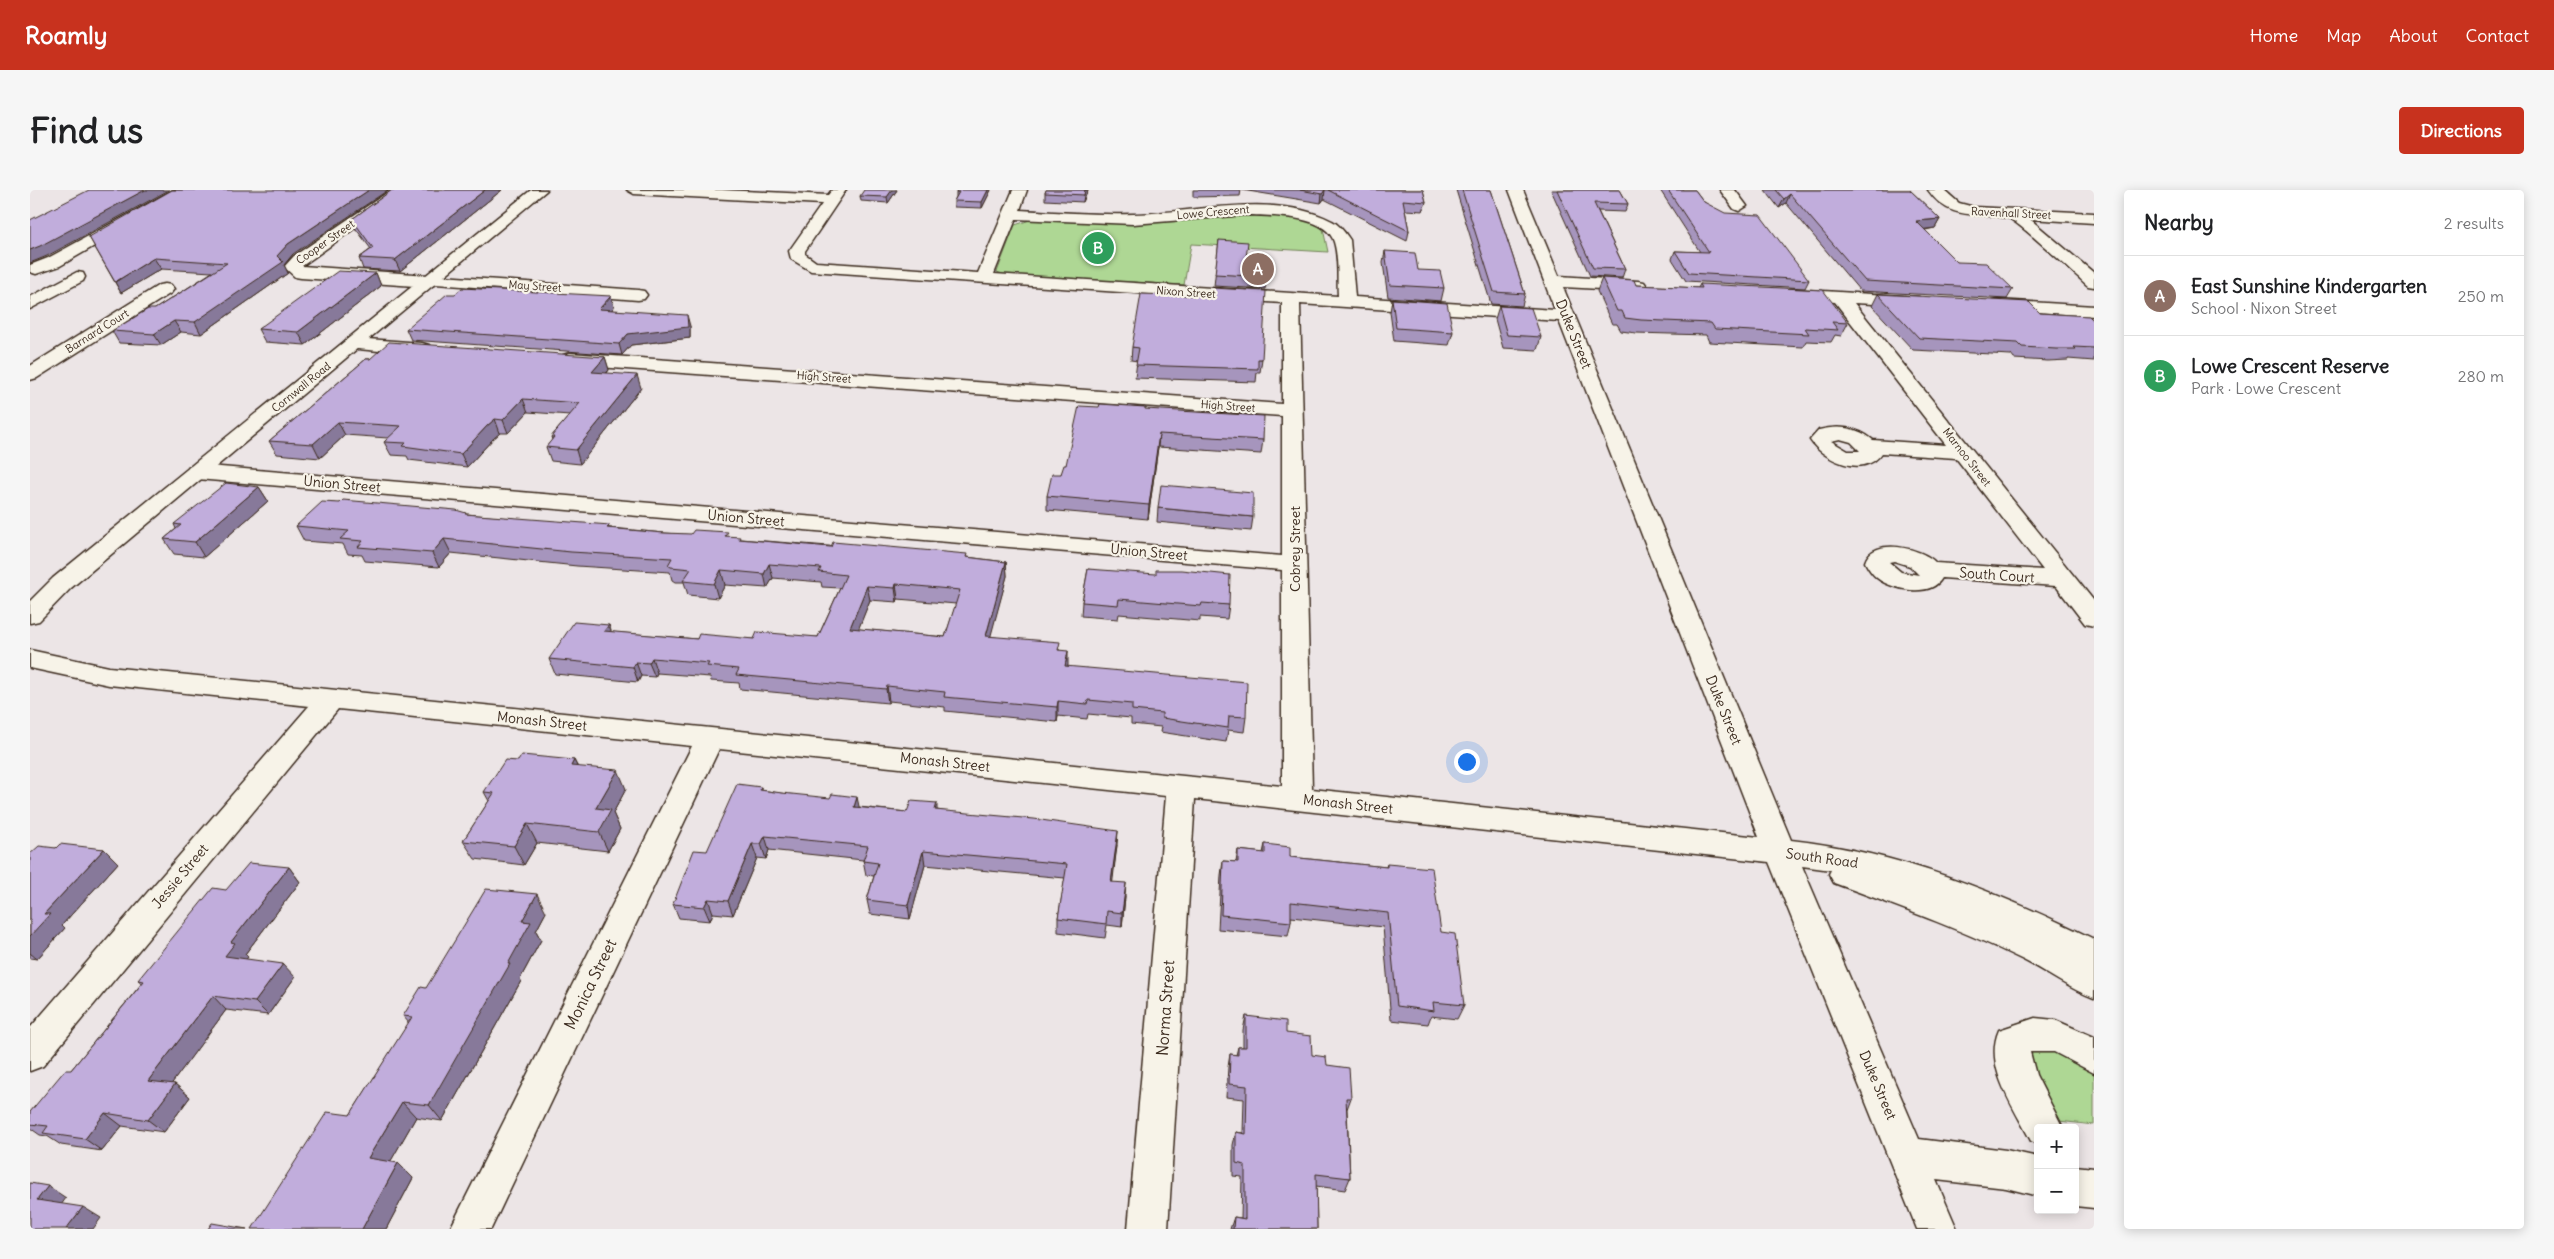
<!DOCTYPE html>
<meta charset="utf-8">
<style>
:root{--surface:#fff;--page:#f6f6f6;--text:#202124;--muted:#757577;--line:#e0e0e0;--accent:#c8321e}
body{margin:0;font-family:Delius,sans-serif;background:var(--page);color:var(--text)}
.controls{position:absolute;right:15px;bottom:15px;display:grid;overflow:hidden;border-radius:5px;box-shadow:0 2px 12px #0003}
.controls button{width:45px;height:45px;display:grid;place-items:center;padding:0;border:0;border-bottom:1px solid var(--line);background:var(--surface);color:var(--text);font:25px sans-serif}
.you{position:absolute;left:1436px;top:571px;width:18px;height:18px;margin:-12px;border:4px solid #fff;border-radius:50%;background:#1a73e8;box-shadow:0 0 0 8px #1a73e833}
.badge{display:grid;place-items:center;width:32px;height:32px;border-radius:50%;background:var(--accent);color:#fff;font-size:16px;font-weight:700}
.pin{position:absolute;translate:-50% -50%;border:2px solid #fff;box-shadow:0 1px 5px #0006}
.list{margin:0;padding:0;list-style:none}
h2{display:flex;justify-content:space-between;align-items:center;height:65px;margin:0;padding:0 20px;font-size:21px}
h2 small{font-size:16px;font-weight:400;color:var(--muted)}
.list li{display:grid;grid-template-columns:32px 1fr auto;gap:15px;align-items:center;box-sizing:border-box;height:80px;padding:0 20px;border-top:1px solid var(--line)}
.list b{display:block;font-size:19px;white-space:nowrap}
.list p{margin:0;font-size:16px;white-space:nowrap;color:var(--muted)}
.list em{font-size:16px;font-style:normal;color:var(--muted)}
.map{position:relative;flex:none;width:2064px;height:1039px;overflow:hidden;border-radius:5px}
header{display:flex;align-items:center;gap:30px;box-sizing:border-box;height:70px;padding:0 25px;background:var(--accent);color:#fff}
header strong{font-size:24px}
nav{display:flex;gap:28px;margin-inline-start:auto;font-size:18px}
.intro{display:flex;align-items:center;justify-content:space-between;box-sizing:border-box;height:120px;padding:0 30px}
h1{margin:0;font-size:35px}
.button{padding:12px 22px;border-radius:5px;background:var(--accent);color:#fff;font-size:18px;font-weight:700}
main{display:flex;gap:30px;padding:0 30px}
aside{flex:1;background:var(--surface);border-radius:5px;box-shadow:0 2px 12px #0003}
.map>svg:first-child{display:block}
.green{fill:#aed794;stroke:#748059}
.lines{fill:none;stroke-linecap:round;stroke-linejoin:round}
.minor-casing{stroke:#3b2a1e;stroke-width:3}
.major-casing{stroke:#3b2a1e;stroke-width:3}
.minor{fill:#f7f3e8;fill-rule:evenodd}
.major{fill:#f7f3e8;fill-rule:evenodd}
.wall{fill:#a695bd;stroke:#3b2a1e;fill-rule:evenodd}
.shaded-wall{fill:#87799a;stroke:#3b2a1e}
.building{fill:#c1addc;stroke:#3b2a1e;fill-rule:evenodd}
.labels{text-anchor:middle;stroke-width:4.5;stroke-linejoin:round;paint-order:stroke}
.far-street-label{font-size:11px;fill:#3b2a1e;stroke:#f7f3e8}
.street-label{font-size:14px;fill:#3b2a1e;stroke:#f7f3e8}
.near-street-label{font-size:16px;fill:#3b2a1e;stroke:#f7f3e8}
</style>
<header>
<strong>Roamly</strong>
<nav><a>Home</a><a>Map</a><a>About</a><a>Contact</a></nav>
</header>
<div class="intro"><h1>Find us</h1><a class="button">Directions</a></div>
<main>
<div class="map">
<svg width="2064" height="1039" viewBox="0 0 2064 1039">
<rect width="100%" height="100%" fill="#ece5e6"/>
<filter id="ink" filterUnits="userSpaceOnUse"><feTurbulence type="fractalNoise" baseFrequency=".02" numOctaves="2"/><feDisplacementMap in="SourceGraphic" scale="10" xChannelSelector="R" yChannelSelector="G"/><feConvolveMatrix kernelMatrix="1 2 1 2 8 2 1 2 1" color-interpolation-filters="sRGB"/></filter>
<g filter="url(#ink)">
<!-- green -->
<path class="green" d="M1241 23 1292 34 1298 62 1161 54 1154 95 975 85 967 82 985 35 1003 29Z
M2017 855 2064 877V935L2020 930 1995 863Z"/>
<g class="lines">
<defs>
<path id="minor" d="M143 0H161L30 76 6 84 0 82V75L18 68Z
M361 0H378L272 76 608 100 614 101 617 105 614 109 608 110 406 94 399 97 271 88 265 87 254 77 264 66Z
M597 0H692L798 5 802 0H816L775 61V64L786 72 948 83 983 0H997L990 20C1027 22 1065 25 1103 24 1164 23 1246 1 1302 31 1309 34 1316 44 1320 50L1325 107 1525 120 1479 0H1493L1529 86 1608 91 1614 92 1617 96 1614 100 1608 101 1533 97 1761 650C1868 662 1968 702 2064 749V808C2037 798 2013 779 1987 767 1928 738 1866 716 1804 693L1799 684 1801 680 1772 676 1889 949 1976 960 2008 967V1006L1976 998 1906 990 1927 1039H1887L1739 672 1165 609 1138 1039H1098L1136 606 689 559 461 1039H420L662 556 308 519 13 876 0 881V838L279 516 79 495 0 478V460L79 477 1252 596V380L167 289 159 287 156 282 159 277 167 275 1252 366V226L540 175 533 173 531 169 533 165 540 163 1252 214V113L781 81 761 69 759 61 792 14 604 4ZM1216 25C1239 26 1296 24 1304 52 1309 68 1307 89 1308 106L964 84 986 29 1103 34ZM1270 114 1529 131 1729 647 1282 599Z
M1690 0H1705L1717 16 1709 21 1704 19Z
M1898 0H1914L1929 13 1944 17 2064 23V33L2000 29 2064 83V97L2058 96C2047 86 1987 30 1978 28 1947 21 1921 33 1898 0Z
M47 82 53 83 55 87 53 91 0 119V107Z
M135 94 141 95 144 99 141 103 7 188 0 190V176L129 95Z
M1761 99 1889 107 1892 111 1889 115 1883 116 1824 113 2064 411V436L2055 434 2026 396 1912 388C1901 408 1862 400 1847 388 1842 384 1838 378 1835 372 1842 346 1893 358 1906 373L2013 380 1926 268 1852 263C1834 289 1793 270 1780 250L1789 240C1807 235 1828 237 1843 250L1916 255 1805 112 1755 108 1752 104 1755 100ZM1810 249 1821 252 1830 261H1818L1801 251ZM1864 371 1880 376 1889 385 1871 382 1859 372Z
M1968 110 2064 116V126L1962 119 1959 115 1962 111Z
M324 148 392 153 399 155 401 159 399 163 392 165 317 158 315 154 317 150Z
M2005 828 2025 830 2064 847V883L2024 862H2000L2006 885 2033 938H2008V954L2001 951C1985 919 1953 876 1969 840Z
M2045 976 2064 978V1018L2045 1016Z"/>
<path id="major" d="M501 0H517L41 398 9 431 0 433V411L23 388Z"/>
</defs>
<!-- minor casing -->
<use href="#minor" class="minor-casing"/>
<!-- major casing -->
<use href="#major" class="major-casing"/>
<!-- minor -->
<use href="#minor" class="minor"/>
<!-- major -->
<use href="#major" class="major"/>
</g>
<!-- wall -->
<path class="wall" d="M362 0H472L370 81 333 79 329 68 341 59 326 39 322 29Z
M867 0 858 13 831 11 830 6Z
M961 0 952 18 924 17V11L926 7V2Z
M1016 0H1058L1053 12 1015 10V3Z
M1163 0H1211L1210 6 1163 7Z
M1212 0H1393L1396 12 1393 21 1375 20 1379 41 1377 51 1294 9 1291 13Z
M1426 0H1461L1495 104 1492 116 1461 114Z
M1521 0H1590L1598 14 1595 22 1568 21 1595 79 1592 88 1560 86Z
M1630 0H1665L1674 12 1779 90 1775 98 1656 91 1642 69 1645 61 1670 62Z
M1735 0H1880L1910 29 1905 38 1895 40 1927 72 1983 99 1977 109 1830 101 1756 13 1749 18Z
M59 47 263 64 254 75 258 83 171 144 151 142 131 155 89 153 82 141 125 119 182 82 131 79 91 103Z
M1189 50 1216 68 1237 87 1235 99 1184 96Z
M1355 61 1388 80 1414 98 1411 111 1358 107 1353 73Z
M346 83 351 96 275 155 235 152 228 139Z
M1572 88 1606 95 1668 98 1670 94 1818 133 1811 146 1805 145 1801 152 1776 151 1773 157 1679 152 1676 145 1606 143 1591 141 1587 134H1582L1567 101Z
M1848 104 2010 123 2064 131V171L2038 169V170L2018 171 1984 169 1981 165 1883 160 1842 116Z
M581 106 584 117 582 120 660 136V148L601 155 592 165 381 150 376 139Z
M1362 109 1423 142 1419 155 1364 151 1360 122Z
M1469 116 1511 147 1507 160 1473 158 1465 129Z
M1102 157 1232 169 1230 182H1227L1226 192 1105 188 1107 171 1101 170Z
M575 167 579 180 577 183 611 198 550 274 521 271 516 257 522 250 521 247 540 225 498 222 478 243H470L463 249 437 277 379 270 377 266 361 265 354 252 358 248 315 245 290 268 247 264 239 251 336 169Z
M1069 217 1115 219 1233 250 1231 264 1128 257 1118 329 1017 320V306L1031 284 1036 275Z
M229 297 238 311 174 367 144 364 134 349 146 339 144 334Z
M310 313 437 324 634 343 699 347 710 349 937 367 976 372 977 386 960 446 1030 460 1038 477 1216 527 1214 542 1198 540 1196 552 1130 542 1131 537 1101 534V528L1058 524 1057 529 1028 526 1027 532 915 521V517L859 511 858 513 710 499 709 493 681 491 680 487 627 483 625 487 611 486 608 492 525 484 519 469 579 435 581 442 667 449H724L788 447 810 398 792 397 791 392 743 388 737 398 695 395 688 408 658 405 654 392H645L642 390 640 382 547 376 421 363 409 377 335 371 332 365 318 364 313 354 274 351 266 336ZM868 409 926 414 915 447 828 439 840 410 867 412Z
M1128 318 1223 327 1221 341 1127 332Z
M1058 379 1199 415 1197 429 1170 427V431L1089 424 1088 429 1051 426 1052 412Z
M544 570 547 576 596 599 583 623 590 639 578 661 507 653 494 675 445 669 433 651 459 611 454 602 488 571Z
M731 597 732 600 829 617 877 622 907 613V620L1087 655 1082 692 1095 707 1092 737 1077 735 1075 748 1028 742V728L1035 688 895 675 880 729 840 724 837 710 844 686 836 685 833 670 739 660 736 669 727 668 703 725 683 723 680 731 649 728 643 714 677 661Z
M1235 654 1260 667 1356 677 1357 674 1411 742 1434 815 1427 829 1401 826 1398 834 1361 830 1353 737 1261 727V732L1258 746 1188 739 1191 685 1193 671 1206 672 1208 660 1233 663Z
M26 658 74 659 88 673 32 735 35 738 7 769 0 768V664Z
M259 677 270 692 215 764 218 767 216 769 265 787 238 825 196 820 141 894H145L160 907 134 942 92 936 72 961 31 955 17 946 10 945 0 938V922L41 880 112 793 108 790Z
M516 722 506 741 511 750 490 789 491 791 412 931 386 927 360 972 383 988 356 1039 320 925 379 833 373 826 396 798Z
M1216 826 1256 843 1282 865 1297 875 1321 908 1317 919 1320 988 1315 1000 1286 996 1287 1039H1200L1204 1027 1211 1028 1212 987 1203 986V955L1206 942 1213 943 1214 909 1196 907 1198 877 1200 864 1206 865 1208 857H1213V840Z"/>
<!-- shaded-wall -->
<path class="shaded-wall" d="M115 0H139L17 66 0 73V60Z
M339 0H358L263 64 254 75 258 83 171 144 165 132 247 66 258 54Z
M455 0H472L370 81 365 70Z
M862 0H867L858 13 857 7Z
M958 0H961L952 18V12Z
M1055 0H1058L1053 12 1054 5Z
M1295 0 1294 9 1291 13 1292 4Z
M1760 4 1756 13 1749 18 1754 9Z
M1910 29 1905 38 1881 41 1886 31Z
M124 68 131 79 91 103 85 92Z
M346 83 351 96 275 155 268 142Z
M581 106 584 117 573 130 569 119Z
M657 125 660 136V148L601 155 592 165 589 154 598 144Z
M144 131 151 142 131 155 124 144Z
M575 167 579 180 566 194 562 182Z
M607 185 611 198 550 274 546 260Z
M493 209 498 222 478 243 473 230Z
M465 229 470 243 463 249 437 277 431 264 457 236Z
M308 232 315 245 290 268 283 254Z
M1129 244 1128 257 1118 329 1119 315Z
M229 297 238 311 174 367 165 352Z
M414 349 421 363 409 377 402 363Z
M976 372 977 386 957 460 956 446Z
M739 374 743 388 737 398 734 384Z
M691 380 695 395 688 408 684 394Z
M866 394 868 409 867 412 865 398Z
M837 396 840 410 823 453 820 438Z
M579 435 584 449 574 441Z
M1038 461V475L1035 491V476Z
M622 468 627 483 625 487 619 473Z
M606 472 611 486 608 492 603 477Z
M857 496 859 511 858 513 856 499Z
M1028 511V526L1027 532V517Z
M544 570 553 589 541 576Z
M588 580 596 599 583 623 590 639 578 661 569 642 566 618Z
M827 607 830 621 824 617Z
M497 634 507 653 494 675 484 656Z
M1088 641 1087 655 1081 706V692Z
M735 646 739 660 736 669 731 654Z
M722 654 727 668 703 725 698 711Z
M74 659 88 673 32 735 35 738 7 769 0 763V746L14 724Z
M893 661 895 675 880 729 878 715Z
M259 677 270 692 215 764 218 767 208 780 195 766 201 752Z
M1096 693 1095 707 1092 737V723Z
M507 704 516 722 506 741 511 750 490 789 491 791 412 931 399 915 492 731Z
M678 709 683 723 680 731 674 717Z
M253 774 265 787 238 825 225 812Z
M183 806 196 820 134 904 118 891Z
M145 894 160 907 134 942 118 930Z
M372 912 386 927 354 983 338 968Z
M75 923 92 936 72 961 55 949Z
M368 973 383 988 356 1039H332Z
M18 996 36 1008 26 1022 7 1010Z
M53 1017 71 1028 63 1039H36Z"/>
<!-- building -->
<path class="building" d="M59 0H115L10 56 0 60V30Z
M142 0H339L258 54 247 66 253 72 165 132 144 131 124 144 82 141 118 119H125L197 73 124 68 85 92 59 47Z
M362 0H455L365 70 329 68 343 58 322 29Z
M834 0H862L857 7 830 6Z
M927 0H958L952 12 924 11 929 2H926Z
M1016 0H1055L1054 5 1015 3Z
M1270 0H1295L1292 4Z
M1298 0H1393L1396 12 1373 10 1379 41Z
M1432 0H1461L1495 104 1464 102Z
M1527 0H1590L1598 14 1564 13 1595 79 1563 78Z
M1638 0H1665L1674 12 1695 23 1730 25 1779 90 1659 83 1645 61 1679 62Z
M1746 0H1880L1910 29 1886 31 1927 72 1956 73 1983 99 1835 91 1760 4 1754 9Z
M1189 50 1218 52 1216 68 1238 70 1237 87 1185 84Z
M1355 61 1385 63 1388 80 1410 81 1414 98 1360 95Z
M308 81 346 83 268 142 228 139Z
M1572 88 1604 90 1606 95 1672 98 1670 94 1793 100 1818 133 1802 132 1808 140 1775 138 1779 144 1685 139 1681 133 1611 130 1595 128 1592 121H1587Z
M432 98 581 106 569 119 657 125 658 137 598 144 589 154 376 139 417 104H425Z
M1183 98 1236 101 1232 169H1228V179L1106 175 1109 158 1102 157 1111 104 1182 106Z
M1848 104 1999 112 2010 123 2059 126 2064 131V158L2044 157 2046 159H2026L1992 157 1988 153 1889 148Z
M1362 109 1417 113 1423 142 1366 138Z
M1469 116 1501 118 1511 147 1477 145Z
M359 152 575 167 562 182 607 185 546 260 516 257 524 247H521L550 213 493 209 473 230 465 229 457 236 431 264 373 256 376 253 354 252 371 236 308 232 283 254 239 251 336 169H340Z
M1070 214 1115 217V219L1234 226 1233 250 1129 244 1119 315 1017 306 1022 284H1031L1034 275H1036L1049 216 1069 217Z
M196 293 229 297 165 352 134 349 151 335 144 334Z
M1131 295 1223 303V327L1128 318Z
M313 310 426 320 436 323 435 324 461 326 580 335 577 338 634 343 661 344 664 340 698 342 695 346 710 347 709 349 801 357 803 352 937 364 936 367 976 372 956 446 1030 452 1028 460 1038 461 1035 476 1217 492 1216 527 1199 526 1198 538 1132 528V523L1102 520V514L1058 510 1057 514 1028 511 1027 517 914 507 915 502 857 496 856 499 706 485 709 479 677 476 679 473 622 468 619 473 606 472 603 477 519 469 544 432 579 435 574 441 667 449 669 444 724 449 727 442 788 447 816 385 789 382 791 378 739 374 734 384 691 380 684 394 653 391 661 379 641 377 638 375 642 368 541 362 414 349 402 363 328 357 333 351 310 349 319 341 266 336 292 312 310 313ZM866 394 930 400 915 447 820 438 837 396 865 398Z
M1058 379 1126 384V380H1151L1200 385 1199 415 1172 413 1171 416 1089 409 1088 415 1052 412Z
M492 565 544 570 541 576 588 580 566 618 581 620 569 642 497 634 484 656 433 651 464 603 454 602 475 570 488 571Z
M707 594 731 597 730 600 752 603 800 608 802 604 827 607 824 617 877 622 881 611 907 613 905 620 1004 629 1088 641 1081 692 1096 693 1092 723 1077 721 1076 734 1028 728 1037 674 893 661 878 715 837 710 848 673 833 671 838 656 735 646 731 654H722L698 711 678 709 674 717 643 714 664 660 677 661Z
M30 654 74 659 14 724H20L0 746V664L9 656 26 658Z
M1235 654 1260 657V667L1357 677V674L1402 678 1411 742 1425 744 1434 815 1403 812 1404 821 1367 816 1358 723 1261 712V732L1191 725 1193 671 1208 672V660L1235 663Z
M219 673 259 677 201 752 205 753 195 766 253 774 225 812 183 806 118 891 145 894 118 930 75 923 55 949 13 943 18 936 0 934V922L35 880H41L114 791 108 790 183 698 196 700Z
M456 699 507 704 492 731 501 732 478 774H480L399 915 372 912 338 968 368 973 332 1039H222L297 922 320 925 382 827 373 826 391 797 396 798Z
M1216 826 1256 831V843L1281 846 1282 865 1296 867 1297 875 1319 878 1321 908H1316L1320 988 1286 984 1287 1039H1203L1204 1027 1215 1029V975L1206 973V942L1216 944 1217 896 1199 894 1200 864 1208 865V857H1216Z
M0 993 18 996 7 1010 53 1017 36 1039H0Z
M182 1033 217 1039H178Z"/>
</g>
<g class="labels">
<!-- far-street labels -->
<g class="far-street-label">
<text transform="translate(1183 22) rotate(-5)" y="4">Lowe Crescent</text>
<text transform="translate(1981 23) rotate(3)" y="4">Ravenhall Street</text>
<text transform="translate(295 52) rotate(-35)" y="4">Cooper Street</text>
<text transform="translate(505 96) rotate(4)" y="4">May Street</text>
<text transform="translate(1156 102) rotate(4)" y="4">Nixon Street</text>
<text transform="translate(67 141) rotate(-32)" y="4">Barnard Court</text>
<text transform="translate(794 187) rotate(4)" y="4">High Street</text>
<text transform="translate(271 197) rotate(-39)" y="4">Cornwall Road</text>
<text transform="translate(1198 216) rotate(4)" y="4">High Street</text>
<text transform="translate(1937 267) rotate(52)" y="4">Marnoo Street</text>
</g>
<!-- street labels -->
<g class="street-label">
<text transform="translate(1544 144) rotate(68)" y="5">Duke Street</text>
<text transform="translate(312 294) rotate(5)" y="5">Union Street</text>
<text transform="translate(716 328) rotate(5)" y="5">Union Street</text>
<text transform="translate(1265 359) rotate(-90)" y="5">Cobrey Street</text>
<text transform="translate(1119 362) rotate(5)" y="5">Union Street</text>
<text transform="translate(1967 385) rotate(4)" y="5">South Court</text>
<text transform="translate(1694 520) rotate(68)" y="5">Duke Street</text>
<text transform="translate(512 531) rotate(6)" y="5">Monash Street</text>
<text transform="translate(915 572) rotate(6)" y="5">Monash Street</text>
<text transform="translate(1318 614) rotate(6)" y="5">Monash Street</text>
<text transform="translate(1792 668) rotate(8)" y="5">South Road</text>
<text transform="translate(150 686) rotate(-50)" y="5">Jessie Street</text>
<text transform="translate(1848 895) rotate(67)" y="5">Duke Street</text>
</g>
<!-- near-street labels -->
<g class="near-street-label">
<text transform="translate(560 794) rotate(-64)" y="6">Monica Street</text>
<text transform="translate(1135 818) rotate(-86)" y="6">Norma Street</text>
</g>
</g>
</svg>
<div class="controls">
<button>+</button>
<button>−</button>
</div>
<div class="you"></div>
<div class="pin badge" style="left:1228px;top:79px;background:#8d6e63">A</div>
<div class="pin badge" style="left:1068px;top:58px;background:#2e9e5b">B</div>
</div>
<aside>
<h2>Nearby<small>2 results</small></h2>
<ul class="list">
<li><span class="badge" style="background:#8d6e63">A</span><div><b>East Sunshine Kindergarten</b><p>School · Nixon Street</p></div><em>250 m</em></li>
<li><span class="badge" style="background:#2e9e5b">B</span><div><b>Lowe Crescent Reserve</b><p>Park · Lowe Crescent</p></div><em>280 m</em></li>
</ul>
</aside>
</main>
